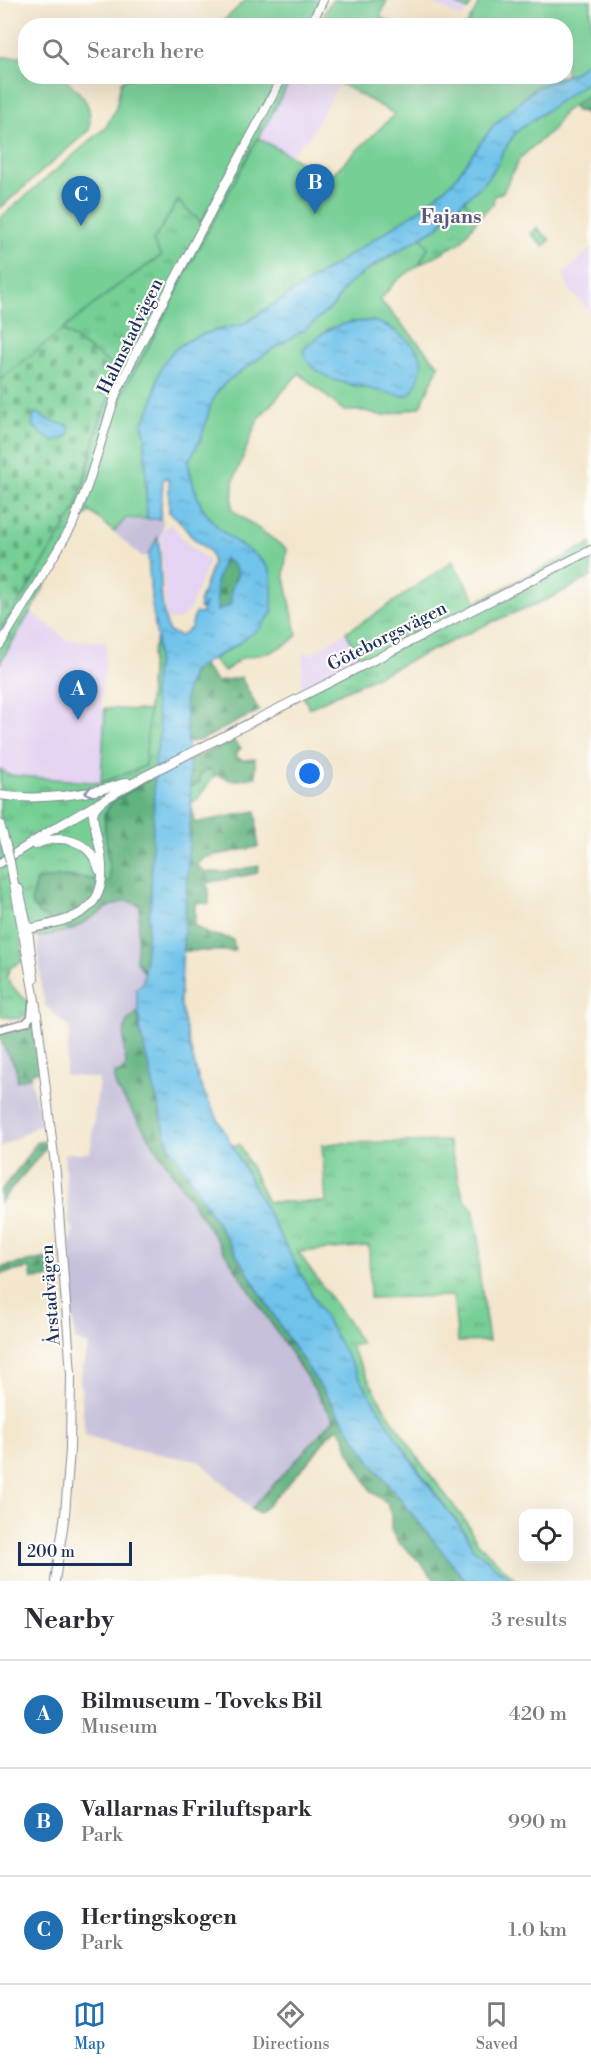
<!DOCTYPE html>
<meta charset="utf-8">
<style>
:root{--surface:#fff;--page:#f7f7f7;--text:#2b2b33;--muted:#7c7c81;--line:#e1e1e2;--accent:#1f6fb2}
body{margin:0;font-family:"Libre Bodoni",serif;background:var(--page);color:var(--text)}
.controls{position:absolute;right:18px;bottom:18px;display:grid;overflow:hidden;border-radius:12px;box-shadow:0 6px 24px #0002}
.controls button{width:54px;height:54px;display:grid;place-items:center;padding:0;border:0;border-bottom:2px solid var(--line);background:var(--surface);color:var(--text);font:30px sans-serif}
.scale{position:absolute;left:18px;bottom:15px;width:114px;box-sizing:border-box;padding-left:6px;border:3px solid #1b2f5e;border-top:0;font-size:16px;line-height:21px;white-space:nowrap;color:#1b2f5e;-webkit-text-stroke:4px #fdfcf7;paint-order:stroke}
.you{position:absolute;left:310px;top:774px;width:21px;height:21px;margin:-15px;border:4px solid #fff;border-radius:50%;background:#1a73e8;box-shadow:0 0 0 9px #1a73e833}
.badge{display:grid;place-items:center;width:39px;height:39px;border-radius:50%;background:var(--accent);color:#fff;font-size:20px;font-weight:700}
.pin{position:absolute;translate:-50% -50px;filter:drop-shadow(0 2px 3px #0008)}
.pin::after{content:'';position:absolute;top:32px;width:21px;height:18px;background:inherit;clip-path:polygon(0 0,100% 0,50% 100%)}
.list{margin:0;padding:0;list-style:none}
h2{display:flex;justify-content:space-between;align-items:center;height:78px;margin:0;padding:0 24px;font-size:26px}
h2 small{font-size:20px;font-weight:400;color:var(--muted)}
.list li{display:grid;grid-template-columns:39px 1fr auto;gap:18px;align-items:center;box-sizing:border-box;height:108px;padding:0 24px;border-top:2px solid var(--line)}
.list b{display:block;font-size:22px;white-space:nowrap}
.list p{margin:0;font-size:20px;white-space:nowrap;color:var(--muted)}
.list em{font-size:20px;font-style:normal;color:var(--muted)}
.icon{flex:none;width:33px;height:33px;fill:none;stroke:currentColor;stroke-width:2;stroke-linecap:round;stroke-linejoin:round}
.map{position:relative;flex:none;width:591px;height:1581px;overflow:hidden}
.search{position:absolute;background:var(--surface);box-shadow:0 6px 24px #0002;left:18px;right:18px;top:18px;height:66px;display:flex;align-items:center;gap:15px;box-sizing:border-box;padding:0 21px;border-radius:24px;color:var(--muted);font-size:22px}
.sheet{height:402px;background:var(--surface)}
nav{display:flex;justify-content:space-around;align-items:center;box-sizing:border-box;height:84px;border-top:2px solid var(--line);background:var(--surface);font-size:16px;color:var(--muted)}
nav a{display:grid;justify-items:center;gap:3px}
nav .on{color:var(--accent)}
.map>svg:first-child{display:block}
.built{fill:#e4d3f2}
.industrial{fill:#c6c0da}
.grass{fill:url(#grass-tufts);stroke:#487f7a;stroke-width:1.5}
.forest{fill:url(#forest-firs);stroke:#3e706e;stroke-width:1.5}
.cemetery{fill:url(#cemetery-stones);stroke:#487f7a;stroke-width:1.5}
.park{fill:#76cf95;stroke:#487f7a;stroke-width:1.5;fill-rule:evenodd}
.water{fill:url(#water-ripples);stroke:#4579a4;stroke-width:1.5;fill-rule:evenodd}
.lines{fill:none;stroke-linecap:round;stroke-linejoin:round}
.minor-casing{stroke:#878a95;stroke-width:9}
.major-casing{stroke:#878a95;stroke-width:10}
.minor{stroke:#fff;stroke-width:6}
.major{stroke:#fff;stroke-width:8}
.major-bridge-casing{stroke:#878a95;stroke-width:10;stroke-linecap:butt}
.major-bridge{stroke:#fff;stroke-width:8}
.oneway{stroke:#8d97ae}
.labels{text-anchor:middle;stroke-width:4.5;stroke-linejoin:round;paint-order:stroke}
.street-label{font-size:18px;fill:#1b2f5e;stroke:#fdfcf7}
.neighbourhood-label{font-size:20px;font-weight:bold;fill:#5a5680;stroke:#fdfcf7}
</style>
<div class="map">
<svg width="591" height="1581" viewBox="0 0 591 1581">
<defs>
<pattern id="grass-tufts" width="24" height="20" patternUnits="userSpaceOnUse" patternTransform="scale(1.5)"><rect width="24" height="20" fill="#76cf95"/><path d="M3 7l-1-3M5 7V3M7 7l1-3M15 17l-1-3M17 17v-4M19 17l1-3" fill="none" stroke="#60a87d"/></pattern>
<pattern id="forest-firs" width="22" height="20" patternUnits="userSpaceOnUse" patternTransform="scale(1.5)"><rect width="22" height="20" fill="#60b27e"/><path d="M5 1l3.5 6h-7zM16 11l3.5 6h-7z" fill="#4e916a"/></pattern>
<pattern id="cemetery-stones" width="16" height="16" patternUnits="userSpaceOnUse" patternTransform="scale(1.5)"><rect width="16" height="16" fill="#76cf95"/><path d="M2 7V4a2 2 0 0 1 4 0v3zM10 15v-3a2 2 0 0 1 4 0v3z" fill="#60a87d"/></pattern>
<pattern id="water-ripples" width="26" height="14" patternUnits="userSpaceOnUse" patternTransform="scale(1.5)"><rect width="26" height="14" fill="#6fc3eb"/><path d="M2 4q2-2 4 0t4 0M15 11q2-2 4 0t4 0" fill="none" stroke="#5a9fc2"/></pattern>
</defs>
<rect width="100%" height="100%" fill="#fdfcf7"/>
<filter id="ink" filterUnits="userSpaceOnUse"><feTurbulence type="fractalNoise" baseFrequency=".0167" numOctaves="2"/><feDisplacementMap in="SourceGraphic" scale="12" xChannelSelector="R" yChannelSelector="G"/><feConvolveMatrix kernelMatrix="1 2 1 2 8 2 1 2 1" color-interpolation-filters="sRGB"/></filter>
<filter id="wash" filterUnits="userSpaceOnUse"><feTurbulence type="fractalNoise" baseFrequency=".008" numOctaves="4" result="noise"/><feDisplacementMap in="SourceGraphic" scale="24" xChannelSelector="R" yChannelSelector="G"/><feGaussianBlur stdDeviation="1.35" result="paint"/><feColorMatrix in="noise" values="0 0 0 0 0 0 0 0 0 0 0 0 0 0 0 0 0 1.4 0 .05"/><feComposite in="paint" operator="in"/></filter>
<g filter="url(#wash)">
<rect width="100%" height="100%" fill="#f3e6cc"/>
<!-- built -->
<path class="built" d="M417 0H474L462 18 439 6Z
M292 77H328L339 83 309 137 289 156 258 138Z
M590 249 591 250V313L570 291 563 274Z
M171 524 190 546 209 561 190 609 179 620H169L166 617 161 537 165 527Z
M31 611 66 639 107 642 101 708H105L101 783 9 775 0 769V663Z
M346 632 361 659 301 692 303 653 314 654 316 650Z"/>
<!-- industrial -->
<path class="industrial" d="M126 518 163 519 162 532 148 555 142 557 114 532Z
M127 900 140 906 136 960 144 973 143 983 136 989 138 1012 126 1022 124 1047 127 1061 126 1067 121 1072 116 1087 334 1419 251 1509 201 1462 123 1447 85 1435 80 1377 89 1345 75 1340 69 1273 73 1263 69 1248 74 1229 69 1224 64 1153H90L99 1079 65 1075 70 1028 45 1006 41 984 38 938 72 930 111 906Z
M0 1041 12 1058 18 1074 17 1081 31 1077 32 1086 42 1123 0 1148Z"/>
<!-- grass -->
<path class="grass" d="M280 77H292L196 253 147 350 127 384 108 431 86 507 91 511 80 521 31 611 0 663V629L6 622 85 480 99 424 120 371 61 329 117 286 161 256 152 241 178 201 201 222Z
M464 200 479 217 461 242 419 265 428 247 421 237 437 228Z
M591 543V577L548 599 492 622 309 708 301 692 360 659 346 632 371 617 450 563 452 561 477 602Z
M157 637 160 730 155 761V775L112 802 104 815 110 881 99 880 39 914 72 930 38 937 20 936 23 961 11 967 6 978 18 993 30 1003 29 1014 19 1019 0 1016V769L9 775 101 783 145 766 152 654Z
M205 770H212L214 776 197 800 191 803 190 787C197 785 200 780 200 773Z
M448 1141 464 1199 473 1209 479 1239V1271L489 1341 458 1342 453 1296 370 1298 369 1246 298 1252 348 1322 361 1344 350 1346 384 1407 420 1461 466 1522 477 1542 517 1581H512L472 1547 466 1534C433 1491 401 1447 372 1400 322 1318 278 1231 232 1145H240L268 1202H326L322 1145 337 1143Z"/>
<!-- forest -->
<path class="forest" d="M572 91 591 92V121L584 112 576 111 572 106Z
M223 558 232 564 238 573 231 590V604L216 611V583Z
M203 665C207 672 213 675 216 682L241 677 259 711 201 740 187 743 185 698 187 687 193 670Z
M233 741 241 748 237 752V758L244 760 255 759 256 777 233 781 218 775 214 776 212 770H205L200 773 199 783 190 787 187 760Z
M155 775 151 897 144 973 136 960 140 906 127 900 111 906 72 930 39 914 31 903 36 880 65 876 110 881 104 815 112 802Z
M191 803 195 823 256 811 258 847 206 857 197 865 205 872H225L259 866 257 873 206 883 209 890V904L197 902 195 907V926L208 934 229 938 233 940 235 951H183Z
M138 1012 141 1036 168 1143 291 1343 376 1469 466 1581H436L418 1560 397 1541 391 1530V1514L387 1503 371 1491 348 1450 345 1437 338 1428 327 1437 310 1460 267 1506 260 1513 251 1509 334 1419 116 1087 114 1079 115 1073C132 1070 124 1059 124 1047 123 1039 125 1030 126 1022Z
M29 1025 34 1026 36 1047 42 1071 32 1072 31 1077 17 1081C20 1062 0 1051 0 1034L5 1030Z
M47 1141 48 1146 0 1202V1191L22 1164 37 1142Z
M58 1256V1277L32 1279 30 1268 0 1274V1267Z"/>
<!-- cemetery -->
<path class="cemetery" d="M61 329 120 371 99 423 76 509 17 606 0 629V380Z"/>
<!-- park -->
<path class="park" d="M246 0H321L307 25 218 26Z
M332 0H387L380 17 398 25H318Z
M448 0H474L468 10Z
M481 0H591V59L574 73 535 88 493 126 453 181 424 207 242 325C204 332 170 339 157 380 155 386 156 392 154 398 151 409 145 418 143 428L146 438 145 443 147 519 126 518 114 532 86 508 108 431 127 384 147 350 196 253 258 138 329 177 395 114 328 77 566 76V26L467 25Z
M0 57H25L26 76 63 77C82 96 93 101 89 130L0 208Z
M129 76 280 77 201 222 178 201 153 241 161 256 117 286 0 380V218L106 127 116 108 121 82Z
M591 79V92L564 112 553 129 520 158 503 192 494 196 493 204 479 217 464 200 484 183 499 162 502 153 516 132Z
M537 228 550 240 544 246 531 234Z
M421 237 428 247 419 265 396 281 380 300 439 366 420 407 383 416 365 411H344L299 373 258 419 233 482 232 510 287 549 284 574 297 635 290 642 271 652 242 658 225 671 222 670 213 659C224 653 235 648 244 639 253 629 276 585 270 572 264 558 247 550 236 542 202 518 196 500 188 462L201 439 210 407 217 392 227 381 271 350 302 332 334 305 346 286 357 277ZM372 321 390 327 417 350C416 364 419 388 406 396L346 384 326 330 351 322Z
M105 708 149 711 145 766 101 783Z"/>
<!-- water -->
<path class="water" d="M591 59V79L516 132 502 153 499 162 484 183 450 213 437 228 384 259 357 277 346 286 334 305 302 332 271 350 227 381 217 392 210 407 201 439 188 462C196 500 202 518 236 542 247 550 264 558 270 572 273 578 272 605 272 613L260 628 238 644 193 670 187 687 185 698 191 803 180 1002 188 1039 199 1082 212 1108C276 1227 337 1349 412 1461 428 1487 448 1510 466 1534L472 1547 512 1581H466L376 1469 291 1343 168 1143 141 1036 136 989 143 983 151 897 155 761 160 730 153 693 157 660V638L151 598 148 555 158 537C163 568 157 601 169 632L181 636 191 628 195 613 201 614 205 604 202 609 199 608 201 604 199 603 213 563 210 552 191 536 177 518 169 512V481L166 477 163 481 160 519H147L145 443 146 438 142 424C147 415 153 405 155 394 157 386 157 379 160 371 172 338 211 331 242 325L424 207 453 181 493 126 535 88 574 73ZM224 558 232 564 238 573 231 590V604L217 611 216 583Z
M372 321C386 323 417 343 421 358 423 370 417 385 410 394L401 396 337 381C324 376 304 365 303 350 325 328 341 321 372 321Z
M34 413 39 414 46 419 68 426 70 430 67 438 54 441 43 435 32 425Z"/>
</g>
<g filter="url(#ink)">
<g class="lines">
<defs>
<path id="minor" d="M26 1022 31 1017 32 1004
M0 1029 28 1022"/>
<path id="major" d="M310 26 323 0
M0 645 72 526 88 484 116 394 132 360 283 76
M0 795C37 801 92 795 127 782
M0 824 7 849
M35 845C61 833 90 839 99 870
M10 862 36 1006 56 1173 66 1305 71 1374 70 1450 65 1514 55 1581
M0 863 50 831 145 776 591 550
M19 889 28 929 34 978
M23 930C69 920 110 916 101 856 99 842 94 828 93 814L95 808 100 804"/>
</defs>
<!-- minor casing -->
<use href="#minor" class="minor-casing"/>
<!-- major casing -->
<use href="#major" class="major-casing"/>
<!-- minor -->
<use href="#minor" class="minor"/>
<!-- major -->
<use href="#major" class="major"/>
<defs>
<path id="major-bridge" d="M7 849 10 862"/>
</defs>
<!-- major-bridge casing -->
<use href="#major-bridge" class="major-bridge-casing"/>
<!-- major-bridge -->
<use href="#major-bridge" class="major-bridge"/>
</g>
<!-- one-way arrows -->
<defs><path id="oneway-chevron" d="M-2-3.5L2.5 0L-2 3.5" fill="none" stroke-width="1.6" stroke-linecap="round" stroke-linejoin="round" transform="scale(1.5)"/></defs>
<use class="oneway" href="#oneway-chevron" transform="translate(89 792) rotate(170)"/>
</g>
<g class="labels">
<!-- street labels -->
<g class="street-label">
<text transform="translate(130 336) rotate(-64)" y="6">Halmstadvägen</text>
<text transform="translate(387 636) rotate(-27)" y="6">Göteborgsvägen</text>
<text transform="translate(50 1295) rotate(-94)" y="6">Årstadvägen</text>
</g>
<!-- neighbourhood labels -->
<g class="neighbourhood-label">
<text x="451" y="223">Fajans</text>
</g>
</g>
</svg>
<div class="controls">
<button><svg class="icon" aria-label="locate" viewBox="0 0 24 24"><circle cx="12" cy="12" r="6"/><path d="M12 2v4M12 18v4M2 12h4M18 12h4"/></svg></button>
</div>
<div class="scale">200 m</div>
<div class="you"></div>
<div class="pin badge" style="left:78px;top:720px">A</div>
<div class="pin badge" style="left:315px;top:214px">B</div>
<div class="pin badge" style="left:81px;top:226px">C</div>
<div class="search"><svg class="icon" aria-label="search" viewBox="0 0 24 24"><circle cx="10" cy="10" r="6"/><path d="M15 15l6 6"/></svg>Search here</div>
</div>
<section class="sheet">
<h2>Nearby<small>3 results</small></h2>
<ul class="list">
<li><span class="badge">A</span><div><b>Bilmuseum - Toveks Bil</b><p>Museum</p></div><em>420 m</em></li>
<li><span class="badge">B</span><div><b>Vallarnas Friluftspark</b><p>Park</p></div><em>990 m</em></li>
<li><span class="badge">C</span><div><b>Hertingskogen</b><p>Park</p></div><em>1.0 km</em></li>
</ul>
</section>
<nav>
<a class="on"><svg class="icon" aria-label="map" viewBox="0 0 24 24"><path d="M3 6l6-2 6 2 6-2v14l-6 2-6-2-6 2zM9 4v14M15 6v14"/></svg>Map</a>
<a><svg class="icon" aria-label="directions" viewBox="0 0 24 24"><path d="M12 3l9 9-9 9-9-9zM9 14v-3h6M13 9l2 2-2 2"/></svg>Directions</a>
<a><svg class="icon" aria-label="saved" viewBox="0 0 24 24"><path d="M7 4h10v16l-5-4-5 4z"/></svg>Saved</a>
</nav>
